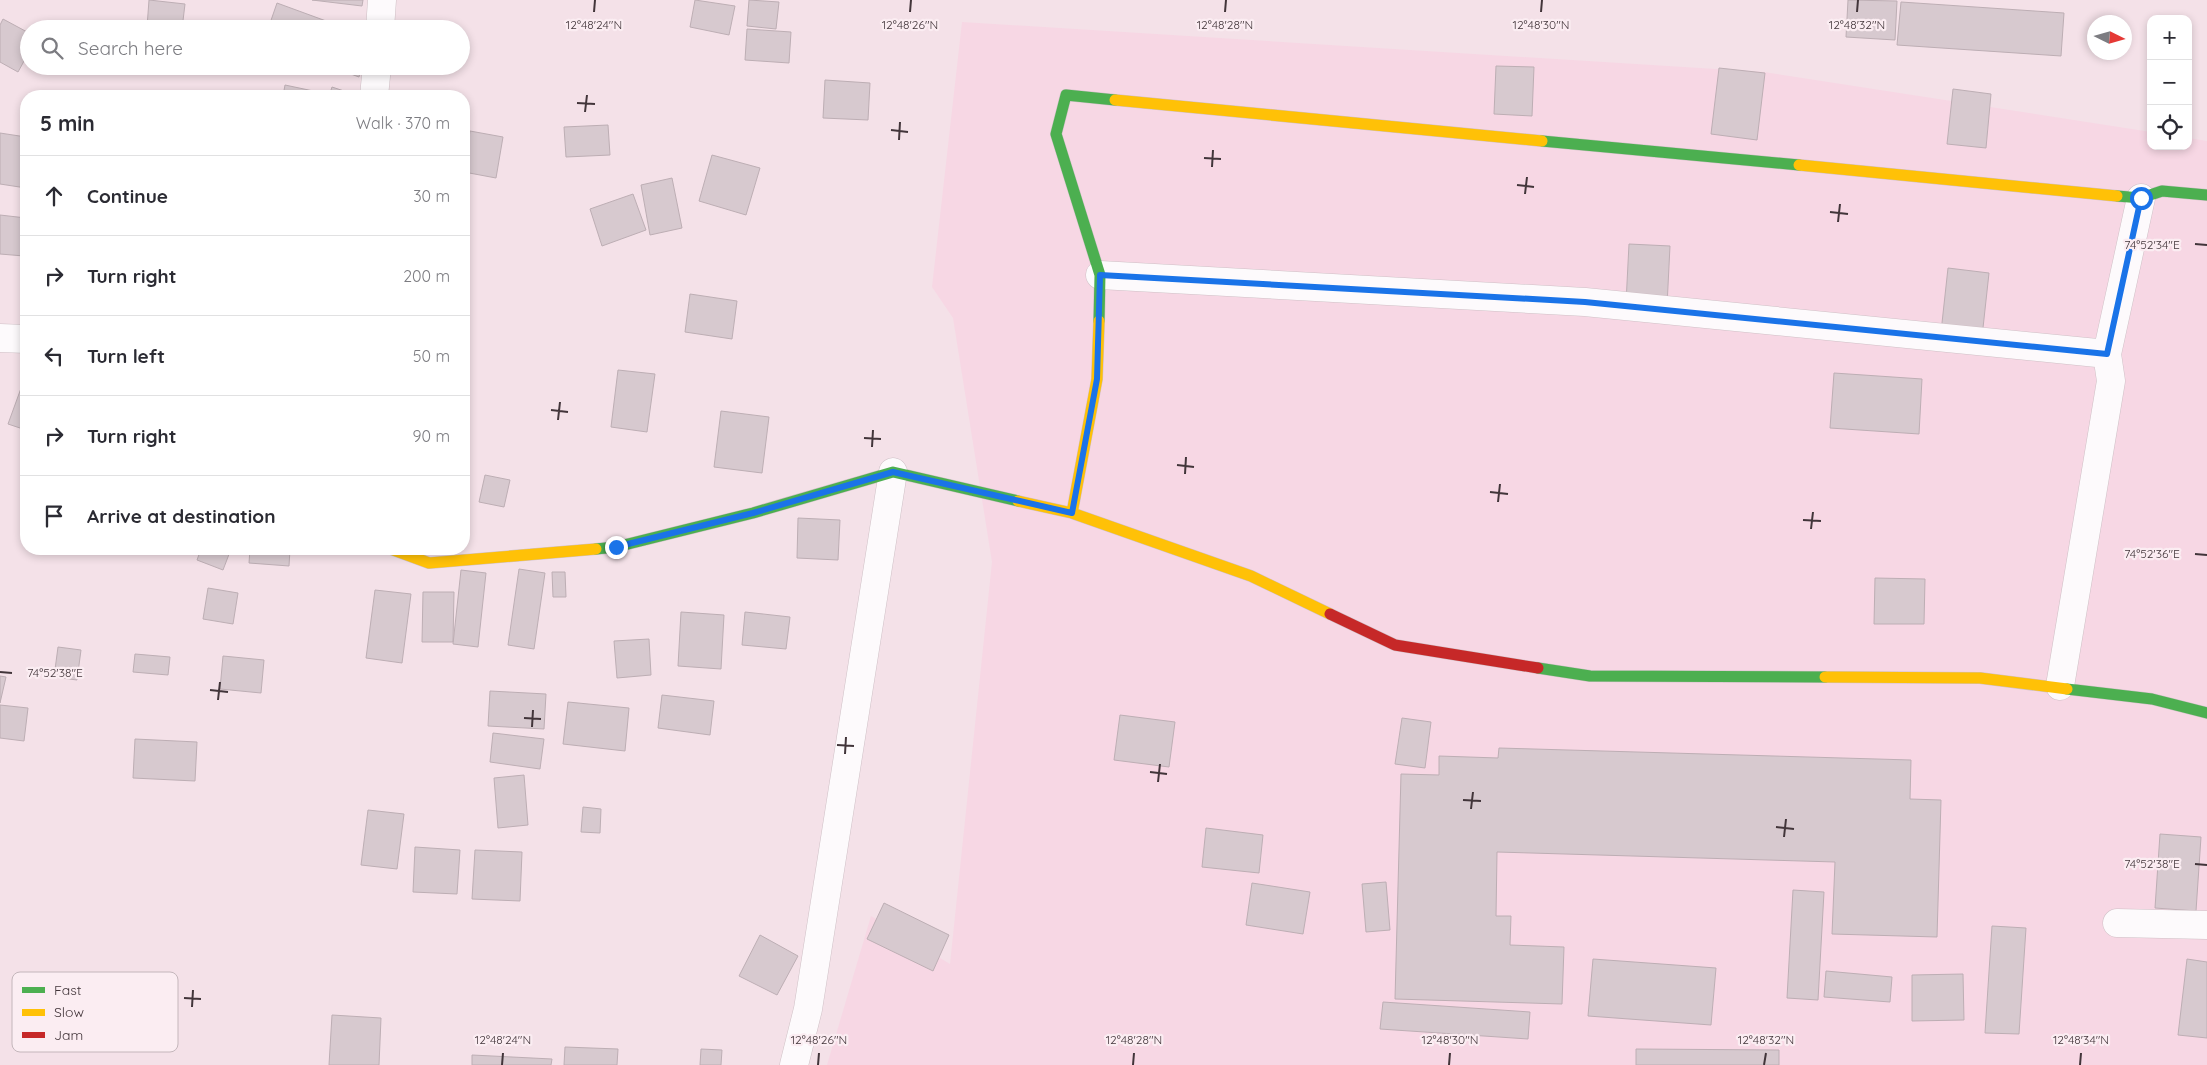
<!DOCTYPE html>
<meta charset="utf-8">
<style>
:root{--surface:#fff;--page:#f7f7f7;--text:#2b2b33;--muted:#7c7c81;--line:#e1e1e2}
body{margin:0;font-family:Quicksand,sans-serif;background:var(--page);color:var(--text)}
.controls{position:absolute;right:15px;top:15px;display:grid;overflow:hidden;border-radius:10px;box-shadow:0 2px 8px #0003}
.controls button{width:45px;height:45px;display:grid;place-items:center;padding:0;border:0;border-bottom:1px solid var(--line);background:var(--surface);color:var(--text);font:25px sans-serif}
.compass{position:absolute;left:2087px;top:15px;width:45px;height:45px;border-radius:50%;background:var(--surface);box-shadow:0 2px 8px #0003;rotate:95deg}
.stop{position:absolute;width:15px;height:15px;margin:-11px;border:4px solid #1a73e8;border-radius:50%;background:#fff}
.stop.end{background:#1a73e8;border-color:#fff;box-shadow:0 1px 5px #0008}
.list{margin:0;padding:0;list-style:none}
h2{display:flex;justify-content:space-between;align-items:center;height:65px;margin:0;padding:0 20px;font-size:21px}
h2 small{font-size:16px;font-weight:400;color:var(--muted)}
.list li{display:grid;grid-template-columns:32px 1fr auto;gap:15px;align-items:center;box-sizing:border-box;height:80px;padding:0 20px;border-top:1px solid var(--line)}
.list b{display:block;font-size:19px;white-space:nowrap}
.list em{font-size:16px;font-style:normal;color:var(--muted)}
.icon{flex:none;width:28px;height:28px;fill:none;stroke:currentColor;stroke-width:2;stroke-linecap:round;stroke-linejoin:round}
.map{position:relative;flex:none;width:2207px;height:1065px;overflow:hidden}
.search{position:absolute;background:var(--surface);box-shadow:0 2px 8px #0003;left:20px;top:20px;width:450px;height:55px;display:flex;align-items:center;gap:12px;box-sizing:border-box;padding:0 18px;border-radius:28px;color:var(--muted);font-size:19px}
.panel{position:absolute;background:var(--surface);box-shadow:0 2px 8px #0003;left:20px;top:90px;width:450px;height:465px;border-radius:20px}
.map>svg:first-child{display:block}
.built{fill:#f7d7e4}
.building{fill:#d7c9cf;stroke:#bdaeb4}
.lines{fill:none;stroke-linecap:round;stroke-linejoin:round}
.street-casing{stroke:#cfc0c6;stroke-width:29}
.fast-casing{stroke:#cfc0c6;stroke-width:12}
.slow-casing{stroke:#cfc0c6;stroke-width:12}
.jam-casing{stroke:#cfc0c6;stroke-width:12}
.street{stroke:#fdfafc;stroke-width:28}
.fast{stroke:#4caf50;stroke-width:11}
.slow{stroke:#ffc107;stroke-width:11}
.jam{stroke:#c62828;stroke-width:11}
.route{stroke:#1a73e8;stroke-width:6}
.ticks{fill:none;stroke:#42353a;stroke-width:2}
.key{fill:#fbedf2;stroke:#c4b6bb;stroke-width:1}
.key-label{font-size:14px;fill:#42353a}
.ticks-label{font-size:12px;text-anchor:middle;fill:#42353a;stroke:#fbedf2;stroke-width:4.5;stroke-linejoin:round;paint-order:stroke}
</style>
<div class="map">
<svg width="2207" height="1065" viewBox="0 0 2207 1065">
<rect width="100%" height="100%" fill="#f4e1e8"/>
<!-- built -->
<path class="built" d="M962 22 1764 72 2151 132V146H2188V138L2207 141V1065H827L871 916 950 964 992 562 953 318 932 287Z"/>
<!-- building -->
<path class="building" d="M149 0 185 4 182 29 147 27Z
M312 0H363L362 6Z
M695 0 735 6 729 35 690 27Z
M749 0 779 2 776 29 747 26Z
M1848 0 1897 1 1895 40 1846 37Z
M1901 2 2064 13 2061 56 1897 45Z
M277 3 348 29H268Z
M3 19 29 33V52L18 72 0 62V25Z
M747 29 791 32 789 63 745 60Z
M329 66H362L359 77Z
M1496 66 1534 67 1532 116 1494 114Z
M1719 68 1765 73 1757 140 1711 134Z
M825 80 870 83 868 120 823 118Z
M285 85 318 92 317 96H283Z
M332 87 359 96H329Z
M1953 89 1991 94 1986 148 1947 144Z
M608 125 610 155 566 157 564 127Z
M470 131 503 137 496 178 464 172Z
M0 133 26 137V188L0 184Z
M712 155 760 168 746 215 699 201Z
M672 178 682 228 650 235 641 185Z
M633 194 646 230 602 246 590 209Z
M0 215 26 218 24 256 0 254Z
M1629 244 1670 246 1667 306 1626 303Z
M1948 268 1989 273 1982 337 1941 332Z
M690 294 737 301 732 339 685 332Z
M618 370 655 374 647 432 611 427Z
M1834 373 1922 379 1919 434 1830 428Z
M24 380 26 381V430L8 424Z
M721 411 769 417 762 473 714 467Z
M485 475 510 480 504 507 479 502Z
M798 518 840 520 838 560 797 558Z
M201 549H231L223 570 197 560Z
M250 549H290L289 566 249 563Z
M519 569 545 573 534 649 508 645Z
M461 570 486 573 478 647 453 644Z
M552 572H565L566 597H553Z
M1875 578 1925 579 1924 624H1874Z
M208 588 238 593 233 624 203 619Z
M375 590 411 594 402 663 366 658Z
M423 592H454L453 642H422Z
M681 612 724 615 721 669 678 666Z
M745 612 790 617 786 649 742 645Z
M649 639 651 675 617 678 614 641Z
M58 647 81 650 77 680 54 677Z
M135 654 170 657 168 675 133 672Z
M223 656 264 660 261 693 220 689Z
M0 676 6 677 0 703Z
M490 691 546 694 544 729 488 726Z
M662 695 714 701 710 735 658 728Z
M568 702 629 708 625 751 563 744Z
M0 705 28 708 24 741 0 738Z
M1120 715 1175 722 1169 767 1114 760Z
M1402 718 1431 722 1425 768 1395 764Z
M493 733 544 739 540 769 490 762Z
M135 739 197 742 195 781 133 778Z
M1499 748 1911 760 1910 799 1941 800 1937 937 1832 934 1835 862 1497 852 1496 916H1511L1510 945 1564 947 1562 1004 1395 999 1401 774 1439 775V756L1498 758Z
M524 775 528 825 498 828 494 778Z
M583 807 601 809 600 833 581 832Z
M368 810 404 814 397 869 361 865Z
M1206 828 1263 835 1259 873 1202 867Z
M2160 834 2201 837 2196 911 2155 908Z
M415 847 460 850 457 894 413 892Z
M475 850 522 852 520 901 472 899Z
M1386 882 1390 930 1366 932 1362 884Z
M1252 883 1310 892 1303 934 1246 925Z
M1793 890 1824 892 1818 1000 1787 998Z
M884 903 949 935 933 971 867 939Z
M1992 926 2026 928 2019 1034 1985 1033Z
M760 935 798 956 777 995 739 976Z
M1593 959 1716 968 1711 1025 1588 1016Z
M2187 959 2207 962V1038L2178 1035Z
M1826 971 1892 977 1890 1002 1824 997Z
M1963 974 1964 1020 1912 1021V975Z
M1383 1002 1530 1012 1528 1039 1380 1029Z
M332 1015 381 1018 379 1065H329Z
M565 1047 618 1049 617 1065H564Z
M701 1049 722 1050 721 1065H700Z
M1636 1049 1779 1050V1065H1636Z
M472 1055 552 1059 551 1065H472Z"/>
<g class="lines">
<defs>
<path id="street" d="M380 29 382 0
M374 96 377 66
M1100 275 1585 302 2107 354
M0 338 26 339
M2060 686 2111 381 2107 354 2141 198
M2117 923 2207 925
M794 1065 808 1009 893 472"/>
<path id="fast" d="M1542 141 1799 165
M2117 196 2141 198 2162 191 2207 195
M1099 321 1100 275 1056 134 1066 95 1115 100
M596 549 616 547 753 513 893 472 1018 501
M1538 668 1590 676 1825 677
M2067 689 2152 699 2207 713"/>
<path id="slow" d="M1115 100 1542 141
M1799 165 2117 196
M1018 501 1072 513 1251 576 1330 614
M1072 513 1097 379 1099 321
M391 549 429 563 596 549
M1825 677 1980 678 2067 689"/>
<path id="jam" d="M1330 614 1395 645 1538 668"/>
</defs>
<!-- street casing -->
<use href="#street" class="street-casing"/>
<!-- fast casing -->
<use href="#fast" class="fast-casing"/>
<!-- slow casing -->
<use href="#slow" class="slow-casing"/>
<!-- jam casing -->
<use href="#jam" class="jam-casing"/>
<!-- street -->
<use href="#street" class="street"/>
<!-- fast -->
<use href="#fast" class="fast"/>
<!-- slow -->
<use href="#slow" class="slow"/>
<!-- jam -->
<use href="#jam" class="jam"/>
</g>
<g class="lines">
<!-- route -->
<path class="route" d="M616 547 753 513 893 472 1072 513 1097 379 1100 275 1585 302 2107 354 2141 198"/>
</g>
<!-- ticks -->
<path class="ticks" d="M594 12 595 0M910 12 911 0M1225 12 1226 0M1541 12 1542 0M1857 12 1858 0M577 103 595 104M585 112 587 95M891 130 908 132M899 140 900 122M1204 158 1221 159M1212 167 1213 150M1517 185 1534 187M1525 194 1527 177M1830 212 1848 214M1838 222 1840 204M2195 244 2207 245M551 410 568 412M558 420 560 402M864 438 881 439M872 447 873 430M1177 465 1194 467M1185 474 1186 457M1490 492 1508 494M1498 502 1500 484M1803 520 1821 521M1811 529 1813 512M2195 554 2207 555M0 672 12 673M210 690 228 692M218 700 220 682M524 718 541 719M532 727 533 710M837 745 854 746M845 754 846 737M1150 772 1167 774M1158 782 1160 764M1463 800 1481 801M1471 809 1473 792M1776 827 1794 829M1784 837 1786 819M2195 864 2207 865M184 998 201 999M192 1007 193 990M502 1065 503 1053M818 1065 819 1053M1133 1065 1134 1053M1449 1065 1450 1053M1764 1065 1766 1053M2080 1065 2081 1053"/>
<!-- legend -->
<rect x="12" y="972" width="166" height="80" rx="8" class="key"/>
<rect x="22" y="987" width="23" height="6" fill="#4caf50"/>
<rect x="22" y="1009" width="23" height="7" fill="#ffc107"/>
<rect x="22" y="1032" width="23" height="6" fill="#c62828"/>
<g class="key-label">
<text x="54" y="995">Fast</text>
<text x="54" y="1017">Slow</text>
<text x="54" y="1040">Jam</text>
</g>
<g class="ticks-label">
<text x="594" y="29">12°48'24"N</text>
<text x="910" y="29">12°48'26"N</text>
<text x="1225" y="29">12°48'28"N</text>
<text x="1541" y="29">12°48'30"N</text>
<text x="1857" y="29">12°48'32"N</text>
<text x="2152" y="249">74°52'34"E</text>
<text x="2152" y="558">74°52'36"E</text>
<text x="55" y="677">74°52'38"E</text>
<text x="2152" y="868">74°52'38"E</text>
<text x="503" y="1044">12°48'24"N</text>
<text x="819" y="1044">12°48'26"N</text>
<text x="1134" y="1044">12°48'28"N</text>
<text x="1450" y="1044">12°48'30"N</text>
<text x="1766" y="1044">12°48'32"N</text>
<text x="2081" y="1044">12°48'34"N</text>
</g>
</svg>
<div class="controls">
<button>+</button>
<button>−</button>
<button><svg class="icon" aria-label="locate" viewBox="0 0 24 24"><circle cx="12" cy="12" r="6"/><path d="M12 2v4M12 18v4M2 12h4M18 12h4"/></svg></button>
</div>
<svg class="compass" viewBox="-18 -18 36 36"><path d="M0-13l5 13h-10z" fill="#e53935"/><path d="M0 13l5-13h-10z" fill="#7c7c81"/></svg>
<div class="stop" style="left:2141px;top:198px"></div>
<div class="stop end" style="left:616px;top:547px"></div>
<div class="search"><svg class="icon" aria-label="search" viewBox="0 0 24 24"><circle cx="10" cy="10" r="6"/><path d="M15 15l6 6"/></svg>Search here</div>
<section class="panel">
<h2>5 min<small>Walk · 370 m</small></h2>
<ul class="list">
<li><svg class="icon" aria-label="ahead" viewBox="0 0 24 24"><path d="M12 20V5M6 11l6-6 6 6"/></svg><div><b>Continue</b></div><em>30 m</em></li>
<li><svg class="icon" aria-label="right" viewBox="0 0 24 24"><path d="M7 20v-9h11M14 6l5 5-5 5"/></svg><div><b>Turn right</b></div><em>200 m</em></li>
<li><svg class="icon" aria-label="left" viewBox="0 0 24 24"><path d="M17 20v-9H6M10 6l-5 5 5 5"/></svg><div><b>Turn left</b></div><em>50 m</em></li>
<li><svg class="icon" aria-label="right" viewBox="0 0 24 24"><path d="M7 20v-9h11M14 6l5 5-5 5"/></svg><div><b>Turn right</b></div><em>90 m</em></li>
<li><svg class="icon" aria-label="arrive" viewBox="0 0 24 24"><path d="M6 21V4h12l-3 4 3 4H6"/></svg><div><b>Arrive at destination</b></div></li>
</ul>
</section>
</div>
